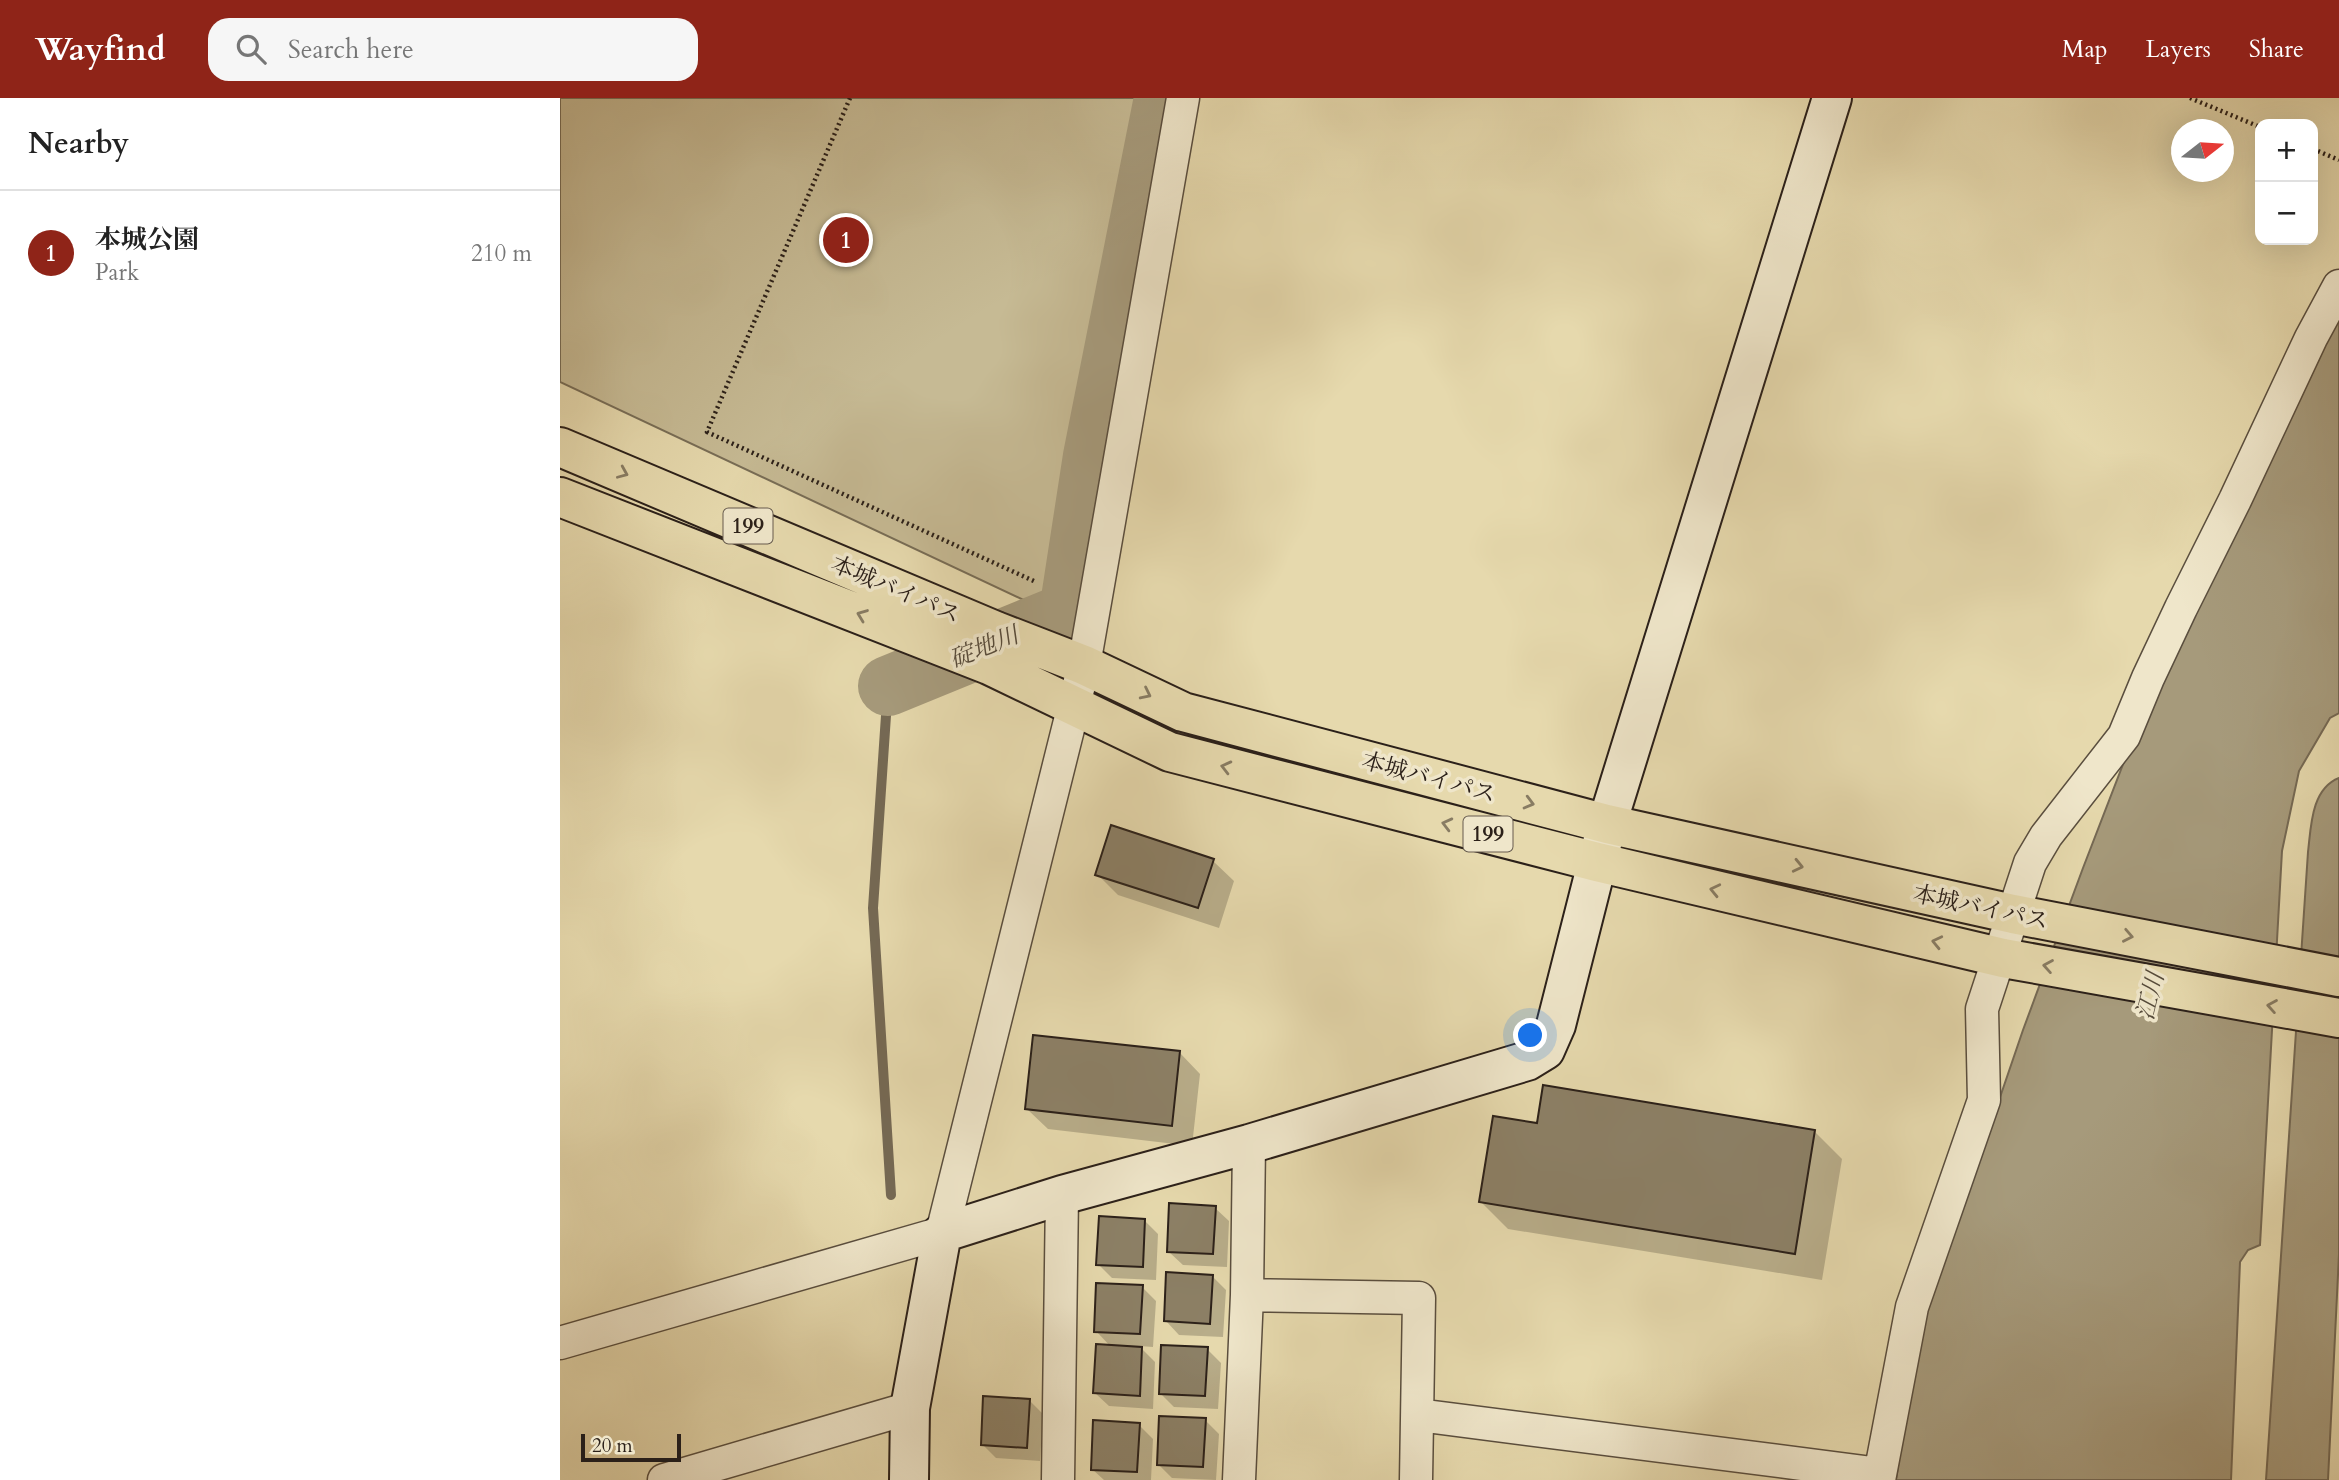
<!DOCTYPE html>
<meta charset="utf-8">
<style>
:root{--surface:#fff;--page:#f6f6f6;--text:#222;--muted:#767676;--line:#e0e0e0;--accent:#8f2418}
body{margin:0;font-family:Cardo,"Noto Serif JP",serif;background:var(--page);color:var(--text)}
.controls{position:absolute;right:21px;top:21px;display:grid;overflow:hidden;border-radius:14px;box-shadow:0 7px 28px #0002}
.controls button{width:63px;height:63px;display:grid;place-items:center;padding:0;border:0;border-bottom:2px solid var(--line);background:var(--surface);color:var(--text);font:35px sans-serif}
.compass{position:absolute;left:1611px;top:21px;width:63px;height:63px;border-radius:50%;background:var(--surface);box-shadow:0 7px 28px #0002;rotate:73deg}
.scale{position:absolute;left:21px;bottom:18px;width:100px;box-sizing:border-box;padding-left:7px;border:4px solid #2b2019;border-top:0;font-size:19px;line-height:24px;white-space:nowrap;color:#2b2019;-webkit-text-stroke:5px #efe6ca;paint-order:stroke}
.you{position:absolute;left:971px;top:938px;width:24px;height:24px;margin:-18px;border:5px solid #fff;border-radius:50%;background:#1a73e8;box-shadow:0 0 0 10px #1a73e833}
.badge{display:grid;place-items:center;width:46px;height:46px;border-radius:50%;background:var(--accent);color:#fff;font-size:23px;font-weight:700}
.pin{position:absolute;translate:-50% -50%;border:4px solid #fff;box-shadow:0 2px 7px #0006}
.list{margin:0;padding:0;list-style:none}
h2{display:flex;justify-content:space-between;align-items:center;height:91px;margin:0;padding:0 28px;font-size:30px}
h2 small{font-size:23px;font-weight:400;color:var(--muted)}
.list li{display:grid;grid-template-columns:46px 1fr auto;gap:21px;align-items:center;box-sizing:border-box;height:126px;padding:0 28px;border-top:2px solid var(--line)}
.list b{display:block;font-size:26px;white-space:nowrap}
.list p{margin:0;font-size:23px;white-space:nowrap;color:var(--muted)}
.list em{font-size:23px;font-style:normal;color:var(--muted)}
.icon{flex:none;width:38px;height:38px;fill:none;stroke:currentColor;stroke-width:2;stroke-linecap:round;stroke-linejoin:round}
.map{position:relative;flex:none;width:1779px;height:1382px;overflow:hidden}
header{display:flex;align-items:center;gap:42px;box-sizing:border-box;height:98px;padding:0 35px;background:var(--accent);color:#fff}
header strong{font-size:33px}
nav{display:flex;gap:38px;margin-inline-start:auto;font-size:24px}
.search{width:490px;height:63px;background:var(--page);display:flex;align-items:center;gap:18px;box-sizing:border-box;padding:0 24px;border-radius:21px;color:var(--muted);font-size:26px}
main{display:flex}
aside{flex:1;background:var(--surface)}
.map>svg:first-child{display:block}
.green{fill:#c6ba94;stroke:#786d56;stroke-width:2}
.water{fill:#a69a7b;stroke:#756954;stroke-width:2}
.shadow{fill:#0003}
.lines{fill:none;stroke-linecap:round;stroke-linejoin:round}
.stream{stroke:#756954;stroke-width:10}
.river{stroke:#a69a7b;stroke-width:60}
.building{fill:#8c8066;stroke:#2b2019;stroke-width:2}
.street-casing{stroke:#5a4e3e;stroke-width:35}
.secondary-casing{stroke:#2b2019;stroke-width:42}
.highway-casing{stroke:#2b2019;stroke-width:42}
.path{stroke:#2b2019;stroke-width:4.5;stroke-dasharray:2 3.5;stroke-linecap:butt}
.street{stroke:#efe6ca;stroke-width:32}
.secondary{stroke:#efe6ca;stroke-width:38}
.highway{stroke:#e6d9ad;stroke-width:38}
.oneway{stroke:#887c63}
.labels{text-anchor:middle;stroke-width:7;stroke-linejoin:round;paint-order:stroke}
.shield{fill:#efe6ca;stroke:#665b4e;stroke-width:2}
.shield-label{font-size:21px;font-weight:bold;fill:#2b2019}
.street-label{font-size:23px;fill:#2b2019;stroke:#efe6ca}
.water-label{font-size:24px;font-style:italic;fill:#564b3b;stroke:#efe6ca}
</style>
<header>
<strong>Wayfind</strong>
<div class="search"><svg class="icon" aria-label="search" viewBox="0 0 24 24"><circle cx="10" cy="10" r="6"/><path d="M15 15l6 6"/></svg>Search here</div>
<nav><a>Map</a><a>Layers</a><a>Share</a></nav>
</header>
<main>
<aside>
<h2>Nearby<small></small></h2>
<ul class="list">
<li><span class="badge">1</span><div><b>本城公園</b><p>Park</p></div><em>210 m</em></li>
</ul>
</aside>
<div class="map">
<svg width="1779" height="1382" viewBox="0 0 1779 1382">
<rect width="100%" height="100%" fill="#e6d9ad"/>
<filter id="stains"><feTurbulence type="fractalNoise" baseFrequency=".00286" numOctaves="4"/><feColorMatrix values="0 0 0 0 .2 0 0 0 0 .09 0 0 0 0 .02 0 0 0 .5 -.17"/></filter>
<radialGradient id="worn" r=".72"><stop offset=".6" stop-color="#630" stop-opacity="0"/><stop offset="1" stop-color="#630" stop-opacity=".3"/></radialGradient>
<!-- green -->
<path class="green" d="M0 0H600L503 496 485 512 0 284Z"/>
<!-- water -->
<path class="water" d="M1779 215V615L1770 620 1739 673 1722 753 1700 1147 1688 1152 1680 1164 1671 1382H1336L1356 1245 1463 932 1523 770 1567 656Z
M1779 680V1156L1768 1382H1706L1748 754C1751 729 1751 691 1779 680Z"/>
<!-- shadow -->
<path class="shadow" d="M653 763 674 783 659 830 558 797 537 776Z
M620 955 640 976 632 1048 488 1031 467 1011Z
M978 1027 1255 1034 1282 1061 1262 1182 948 1131 921 1104Z
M655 1110 669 1123 667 1169 623 1167 609 1154Z
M584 1122 598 1136 596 1182 552 1180 538 1166Z
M652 1178 666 1192 663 1239 619 1237 606 1223Z
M582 1189 596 1203 593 1249 579 1248 595 1264 593 1311 549 1308 535 1295 551 1249 536 1233Z
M647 1251 661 1265 658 1311 614 1309 600 1295Z
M469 1302 483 1316 480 1363 436 1360 422 1346Z
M645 1322 659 1336 656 1382 612 1380 598 1366Z
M579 1327 593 1341 591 1382H544L532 1371Z"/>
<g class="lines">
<!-- stream -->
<path class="stream" d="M328 588 313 810 331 1097"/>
<!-- river -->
<path class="river" d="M328 588 509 514 533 358 604 0"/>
</g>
<!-- building -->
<path class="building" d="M551 727 654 761 638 810 535 777Z
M473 937 620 953 612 1028 465 1011Z
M983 987 1255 1032 1235 1156 919 1104 933 1018 977 1025Z
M609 1105 656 1108 653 1156 607 1154Z
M539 1118 585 1121 583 1169 536 1167Z
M606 1174 653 1177 650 1226 604 1223Z
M536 1185 583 1187 580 1236 534 1234Z
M536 1246 582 1249 580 1298 533 1295Z
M601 1247 648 1249 645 1298 599 1296Z
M423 1298 470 1301 467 1350 421 1347Z
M599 1318 646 1320 643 1369 597 1367Z
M533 1322 580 1325 577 1374 531 1372Z"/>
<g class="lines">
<defs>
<path id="street" d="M687 1197 859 1200 856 1382
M0 1245 382 1135 524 567 623 0
M858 1317 1320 1376
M104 1382 350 1310
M498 1382 502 1097
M679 1382 687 1197 689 1046
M1319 1382 1352 1209 1424 1002 1422 911 1470 765 1486 738 1564 638 1588 580 1621 510 1675 402 1751 240 1779 188"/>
<path id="secondary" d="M349 1382 350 1310 382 1135 502 1097 689 1046 967 963 985 952 996 927 1047 726 1272 0"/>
<path id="highway" d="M0 349 436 533 524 567 623 614 1047 726 1453 816 1779 879
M0 399 429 567 610 654 1037 764 1443 860 1779 920"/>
</defs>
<!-- street casing -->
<use href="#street" class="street-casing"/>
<!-- secondary casing -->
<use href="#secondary" class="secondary-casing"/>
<!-- highway casing -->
<use href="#highway" class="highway-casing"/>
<!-- path -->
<path class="path" d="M290 0 147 334 476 484
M1630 0 1700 29
M1753 51 1779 62"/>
<!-- street -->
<use href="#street" class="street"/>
<!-- secondary -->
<use href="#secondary" class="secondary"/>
<!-- highway -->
<use href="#highway" class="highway"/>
</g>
<!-- one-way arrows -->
<defs><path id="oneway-chevron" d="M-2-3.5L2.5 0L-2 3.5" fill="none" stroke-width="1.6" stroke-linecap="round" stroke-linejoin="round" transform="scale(1.75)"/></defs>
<g class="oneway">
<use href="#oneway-chevron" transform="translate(63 375) rotate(23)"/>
<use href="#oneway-chevron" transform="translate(302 517) rotate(-159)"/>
<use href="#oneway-chevron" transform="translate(586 596) rotate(26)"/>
<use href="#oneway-chevron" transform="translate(666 669) rotate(-166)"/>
<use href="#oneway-chevron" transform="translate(969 705) rotate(15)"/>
<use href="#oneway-chevron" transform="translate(887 726) rotate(-166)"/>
<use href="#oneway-chevron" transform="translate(1238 768) rotate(13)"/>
<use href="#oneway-chevron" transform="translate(1155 792) rotate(-167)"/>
<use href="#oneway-chevron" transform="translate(1568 838) rotate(11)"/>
<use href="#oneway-chevron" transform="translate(1377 844) rotate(-167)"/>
<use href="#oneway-chevron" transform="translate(1488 868) rotate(-170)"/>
<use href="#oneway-chevron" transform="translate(1712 908) rotate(-170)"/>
</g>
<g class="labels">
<!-- shield labels -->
<g class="shield">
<rect x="163.5" y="410.5" width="49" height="35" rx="5"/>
<rect x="903.5" y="718.5" width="49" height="35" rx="5"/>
</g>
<g class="shield-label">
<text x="188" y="435">199</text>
<text x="928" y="743">199</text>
</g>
<!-- street labels -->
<g class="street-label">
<text transform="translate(336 491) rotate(23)" y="8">本城バイパス</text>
<text transform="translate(869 679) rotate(15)" y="8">本城バイパス</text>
<text transform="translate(1421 809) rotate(12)" y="8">本城バイパス</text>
</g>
<!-- water labels -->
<g class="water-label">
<text transform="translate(424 549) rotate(-22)" y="8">碇地川</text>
<text transform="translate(1590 898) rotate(-76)" y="8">江川</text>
</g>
</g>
<rect width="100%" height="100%" filter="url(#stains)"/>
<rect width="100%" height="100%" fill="url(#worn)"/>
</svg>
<div class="controls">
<button>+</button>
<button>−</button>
</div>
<svg class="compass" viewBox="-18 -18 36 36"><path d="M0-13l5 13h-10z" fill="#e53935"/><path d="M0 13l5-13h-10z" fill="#767676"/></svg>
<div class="scale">20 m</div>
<div class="you"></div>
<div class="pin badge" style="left:286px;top:142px">1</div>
</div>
</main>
